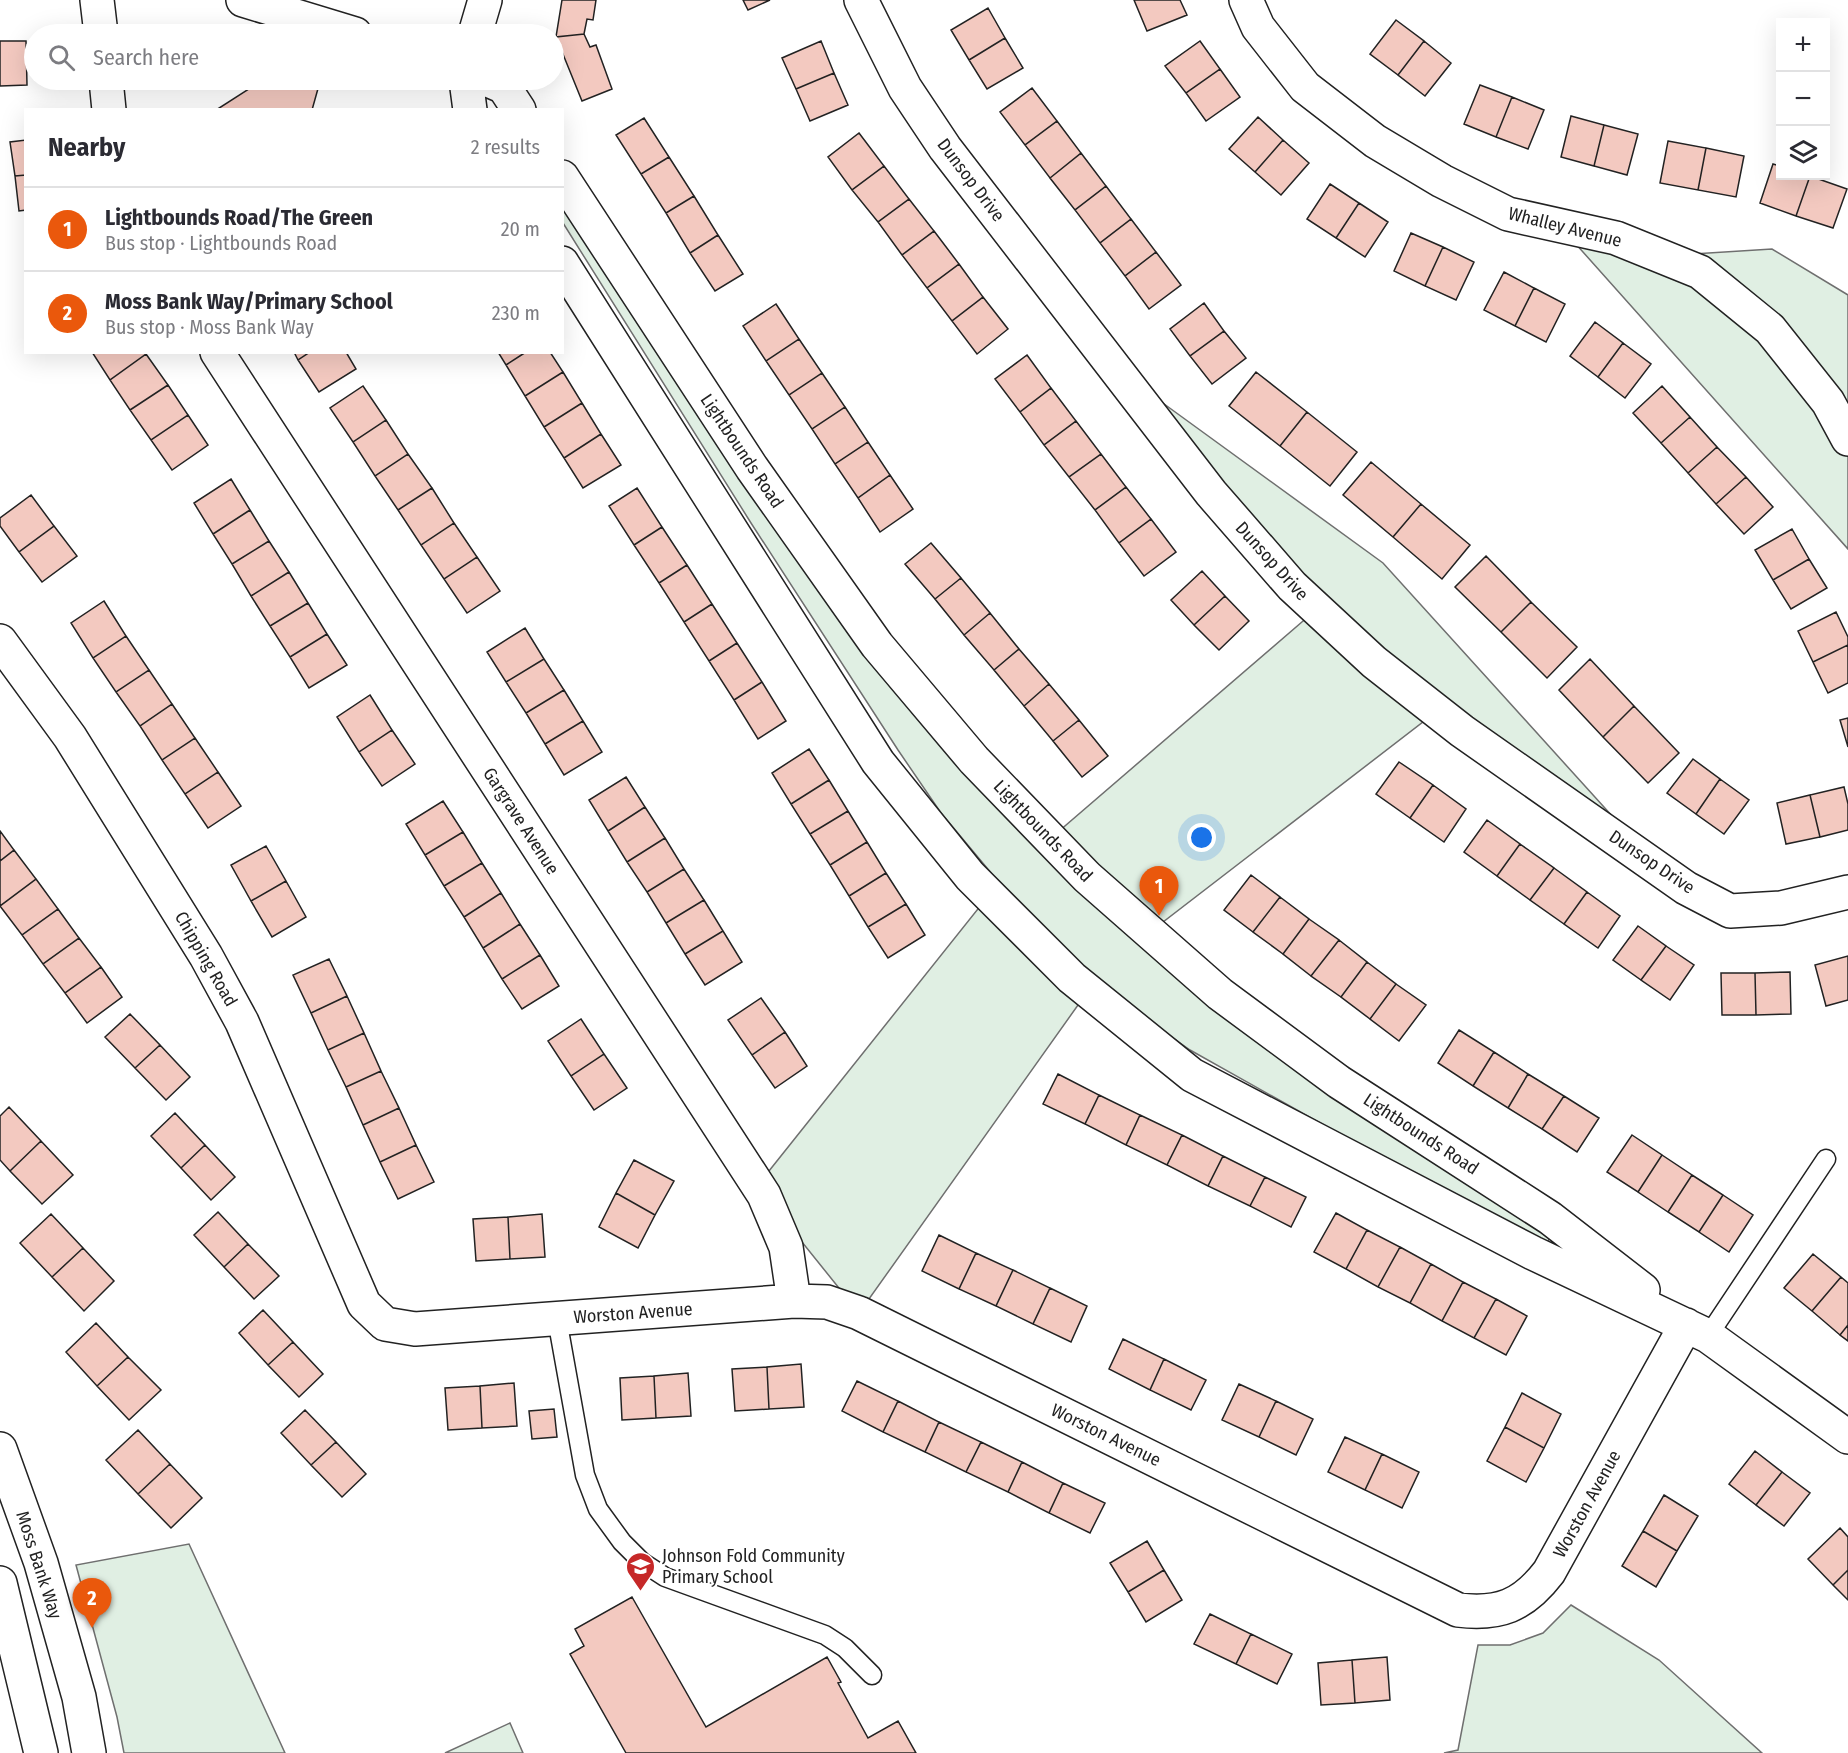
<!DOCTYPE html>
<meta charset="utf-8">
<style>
:root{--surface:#fff;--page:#f7f7f7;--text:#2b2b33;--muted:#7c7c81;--line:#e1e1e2;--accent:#ea580c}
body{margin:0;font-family:"Fira Sans Condensed",sans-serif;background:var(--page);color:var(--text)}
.controls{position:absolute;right:18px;top:18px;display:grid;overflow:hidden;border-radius:0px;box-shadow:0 6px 24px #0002}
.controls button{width:54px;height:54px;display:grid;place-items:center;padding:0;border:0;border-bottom:2px solid var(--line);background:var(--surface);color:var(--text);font:30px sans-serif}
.you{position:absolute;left:1202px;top:838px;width:21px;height:21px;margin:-15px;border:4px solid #fff;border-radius:50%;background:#1a73e8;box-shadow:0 0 0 9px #1a73e833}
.badge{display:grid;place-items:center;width:39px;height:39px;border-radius:50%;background:var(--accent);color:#fff;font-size:20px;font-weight:700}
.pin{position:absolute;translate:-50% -50px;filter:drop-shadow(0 2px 3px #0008)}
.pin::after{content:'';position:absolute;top:32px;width:21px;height:18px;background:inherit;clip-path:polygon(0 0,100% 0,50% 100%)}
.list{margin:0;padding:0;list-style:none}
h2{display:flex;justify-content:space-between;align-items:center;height:78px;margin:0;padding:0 24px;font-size:26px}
h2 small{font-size:20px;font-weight:400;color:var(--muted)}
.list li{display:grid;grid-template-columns:39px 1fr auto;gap:18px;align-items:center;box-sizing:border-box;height:84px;padding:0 24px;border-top:2px solid var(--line)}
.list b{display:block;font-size:22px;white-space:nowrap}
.list p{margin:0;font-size:20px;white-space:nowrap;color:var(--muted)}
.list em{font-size:20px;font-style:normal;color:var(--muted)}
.icon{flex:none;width:33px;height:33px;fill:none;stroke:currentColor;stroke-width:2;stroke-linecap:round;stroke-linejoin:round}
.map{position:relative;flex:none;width:1848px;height:1753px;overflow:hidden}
.search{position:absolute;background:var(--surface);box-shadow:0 6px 24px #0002;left:24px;top:24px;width:540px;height:66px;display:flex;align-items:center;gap:15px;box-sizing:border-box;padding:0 21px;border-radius:33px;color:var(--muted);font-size:22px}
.panel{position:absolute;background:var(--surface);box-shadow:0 6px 24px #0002;left:24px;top:108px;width:540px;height:246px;border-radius:0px}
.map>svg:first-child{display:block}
.green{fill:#e0efe3;stroke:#6f6f6f;stroke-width:1.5}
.building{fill:#f3c9c0;stroke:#222;stroke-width:1.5}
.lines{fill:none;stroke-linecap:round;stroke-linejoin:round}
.lane-casing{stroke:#222;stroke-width:21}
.street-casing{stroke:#222;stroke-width:36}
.highway-casing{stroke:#222;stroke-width:36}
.lane{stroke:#fff;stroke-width:18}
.street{stroke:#fff;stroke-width:33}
.highway{stroke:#fff;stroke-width:33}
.labels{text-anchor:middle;stroke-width:4.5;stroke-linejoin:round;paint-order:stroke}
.street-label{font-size:18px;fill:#222;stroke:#fff}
.poi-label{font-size:18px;fill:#222;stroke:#fff;text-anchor:start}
</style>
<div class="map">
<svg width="1848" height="1753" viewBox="0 0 1848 1753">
<rect width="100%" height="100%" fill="#fff"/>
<!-- green -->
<path class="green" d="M562 198 1031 841 1550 1236 1547 1245 1354 1142 1190 1050 1104 989 992 874 941 813 898 750 751 523 563 223Z
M1558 224 1661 256 1772 249 1848 295V549Z
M1138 385 1383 563 1661 870 1436 712 1150 932 1051 838 1317 609Z
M989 895 1088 991 859 1313 757 1186Z
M189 1544 285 1753H124L117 1717 76 1565Z
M1571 1605 1659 1660 1762 1753H1444L1458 1750 1478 1645H1510L1543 1633Z
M510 1723 523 1753H445Z"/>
<!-- building -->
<path class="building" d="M562 0H596L593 20 587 19 584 34 556 37Z
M743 0H770L748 10Z
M1134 0H1180L1187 15 1147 31Z
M988 8 1005 38 969 60 951 30Z
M1396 20 1424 41 1398 75 1370 54Z
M584 34 590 47 596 45 612 89 582 101 556 37Z
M1005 38 1023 68 987 89 969 60Z
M0 41H26L27 85 0 86Z
M821 41 834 73 796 89 782 58Z
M1200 41 1220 69 1186 93 1165 66Z
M1424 41 1451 63 1425 96 1398 75Z
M1220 69 1240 97 1206 121 1186 93Z
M834 73 848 105 810 121 796 89Z
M263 80H299L319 85 312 110H216Z
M1480 85 1512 97 1496 137 1464 124Z
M1032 88 1057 121 1025 145 1000 112Z
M1512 97 1544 110 1528 149 1496 137Z
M1571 116 1604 125 1594 166 1561 157Z
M1258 117 1283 140 1255 172 1229 149Z
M644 118 669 157 641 174 616 135Z
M1057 121 1081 153 1050 178 1025 145Z
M1604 125 1638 134 1627 175 1594 166Z
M859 133 884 166 852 190 828 157Z
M26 140V175L15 176 10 142Z
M1283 140 1309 163 1281 195 1255 172Z
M1668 141 1706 148 1698 190 1660 183Z
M1706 148 1744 156 1736 197 1698 190Z
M1081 153 1106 186 1075 210 1050 178Z
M669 157 694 196 666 213 641 174Z
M1773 164 1780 166V176H1810L1796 216 1760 203Z
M884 166 909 199 878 222 852 190Z
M26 175V210L19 211 15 176Z
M1810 176 1847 189 1833 228 1796 216Z
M1330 184 1359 203 1336 238 1307 219Z
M1106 186 1131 219 1100 243 1075 210Z
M694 196 718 235 690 253 666 213Z
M909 199 934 231 902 255 878 222Z
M1359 203 1388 222 1365 257 1336 238Z
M1131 219 1156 252 1125 276 1100 243Z
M934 231 959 264 927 288 902 255Z
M1411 233 1443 247 1425 286 1394 271Z
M718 235 743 274 715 291 690 253Z
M1443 247 1474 262 1456 300 1425 286Z
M1156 252 1181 285 1149 309 1125 276Z
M959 264 983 297 952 321 927 288Z
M1504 272 1534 288 1515 326 1484 310Z
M1534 288 1565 304 1546 342 1515 326Z
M983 297 1008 329 977 354 952 321Z
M1204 303 1224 331 1190 356 1170 329Z
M776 304 799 339 766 361 743 326Z
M1595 322 1623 343 1598 377 1570 356Z
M1224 331 1246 358 1212 384 1190 356Z
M799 339 822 373 789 395 766 361Z
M1623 343 1651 364 1625 398 1598 377Z
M92 352H145L146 354 110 380Z
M294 352H310L298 360Z
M310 352H346L356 369 319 392 298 360Z
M498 352H526L506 365Z
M526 352H550L563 372 525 396 506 365Z
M146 354 168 385 130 410 110 380Z
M1027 355 1051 388 1020 412 995 379Z
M563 372 582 403 544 427 525 396Z
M1256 372 1307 412 1280 446 1229 406Z
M822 373 845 407 812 429 789 395Z
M168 385 188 415 151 440 130 410Z
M363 386 386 420 353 442 330 408Z
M1662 386 1690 417 1661 443 1633 413Z
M1051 388 1076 421 1044 445 1020 412Z
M582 403 601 434 564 458 544 427Z
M845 407 868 442 835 464 812 429Z
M1307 412 1357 452 1330 486 1280 446Z
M188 415 208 445 172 470 151 440Z
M1690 417 1717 447 1688 473 1661 443Z
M386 420 408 454 375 476 353 442Z
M1076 421 1101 454 1069 477 1044 445Z
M601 434 621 465 583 488 564 458Z
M868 442 890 475 858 498 835 464Z
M1717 447 1746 477 1716 504 1688 473Z
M408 454 432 488 398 510 375 476Z
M1101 454 1126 487 1095 510 1069 477Z
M1371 462 1421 504 1393 537 1343 495Z
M890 475 913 509 880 532 858 498Z
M1746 477 1773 507 1744 534 1716 504Z
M231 479 250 510 213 534 194 503Z
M1126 487 1151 519 1119 543 1095 510Z
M432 488 454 523 421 545 398 510Z
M637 488 662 527 634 545 609 506Z
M31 495 54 526 19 552 0 526V518Z
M1421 504 1470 545 1442 579 1393 537Z
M250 510 269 541 232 564 213 534Z
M1151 519 1176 552 1144 576 1119 543Z
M454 523 477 557 444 579 421 545Z
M54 526 77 556 42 582 19 552Z
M662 527 687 565 659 583 634 545Z
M1792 529 1809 559 1773 580 1755 550Z
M269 541 289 572 251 596 232 564Z
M931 543 961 578 935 599 905 564Z
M1486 556 1531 602 1501 632 1455 587Z
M477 557 500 591 467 613 444 579Z
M1809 559 1827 588 1791 609 1773 580Z
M687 565 712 604 684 622 659 583Z
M1202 571 1225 596 1194 625 1171 600Z
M289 572 308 603 270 626 251 596Z
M961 578 990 613 964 635 935 599Z
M1225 596 1249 621 1219 650 1194 625Z
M104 601 126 636 93 658 71 623Z
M1531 602 1577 647 1547 678 1501 632Z
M308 603 327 634 290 657 270 626Z
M712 604 737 643 709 661 684 622Z
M1836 612 1848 637V645L1813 662 1798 631Z
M990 613 1019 649 994 670 964 635Z
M525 628 544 659 506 682 487 652Z
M327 634 347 665 309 688 290 657Z
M126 636 149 670 116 692 93 658Z
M737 643 762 682 734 700 709 661Z
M1848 645V683L1828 693 1813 662Z
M1019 649 1049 684 1024 706 994 670Z
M544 659 564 690 526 713 506 682Z
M1590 659 1634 706 1603 737 1559 690Z
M149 670 172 704 140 726 116 692Z
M762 682 786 721 758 739 734 700Z
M1049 684 1079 720 1053 741 1024 706Z
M564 690 583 721 545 744 526 713Z
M370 695 392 730 359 752 337 717Z
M172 704 195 738 162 760 140 726Z
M1634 706 1679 753 1648 783 1603 737Z
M1848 718V747L1840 720Z
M1079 720 1108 756 1082 777 1053 741Z
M583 721 602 752 564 775 545 744Z
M392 730 415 764 382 786 359 752Z
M195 738 218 772 185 794 162 760Z
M809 749 829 780 791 804 772 773Z
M1693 759 1720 779 1696 814 1667 793Z
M1399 762 1433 785 1410 818 1376 794Z
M218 772 241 806 208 828 185 794Z
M626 777 645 807 608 831 589 800Z
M1720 779 1749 800 1724 834 1696 814Z
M829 780 848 811 810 834 791 804Z
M1433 785 1466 809 1444 842 1410 818Z
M1844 787 1848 804V830L1820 837 1810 795Z
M1810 795 1820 837 1786 844 1777 803Z
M443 801 463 832 425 855 406 824Z
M645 807 665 838 627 862 608 831Z
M848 811 867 842 830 865 810 834Z
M1487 820 1520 844 1497 876 1464 852Z
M0 831 14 850 0 861Z
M463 832 482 863 444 886 425 855Z
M665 838 684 869 647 892 627 862Z
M867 842 886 873 849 896 830 865Z
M1520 844 1554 868 1530 900 1497 876Z
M266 846 286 881 251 901 231 865Z
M14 850 36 879 0 906V861Z
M482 863 501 893 464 917 444 886Z
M1554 868 1587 892 1564 924 1530 900Z
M684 869 704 900 666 923 647 892Z
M886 873 906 904 868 927 849 896Z
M1251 875 1280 897 1253 932 1224 910Z
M36 879 58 909 22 935 0 906Z
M286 881 306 917 272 937 251 901Z
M1587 892 1620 916 1598 948 1564 924Z
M501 893 520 924 483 948 464 917Z
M1280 897 1309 919 1283 954 1253 932Z
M704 900 723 931 685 954 666 923Z
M906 904 925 935 888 958 868 927Z
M58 909 79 938 43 964 22 935Z
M1309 919 1339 940 1311 976 1283 954Z
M520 924 540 955 502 979 483 948Z
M1638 926 1666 946 1641 980 1613 960Z
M723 931 742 962 705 985 685 954Z
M79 938 101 967 65 993 43 964Z
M1339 940 1367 962 1341 997 1311 976Z
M1666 946 1694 965 1670 1000 1641 980Z
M540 955 559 986 522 1009 502 979Z
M1848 956V1000L1826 1006 1815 965Z
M329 959 347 996 311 1013 293 975Z
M1367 962 1396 984 1370 1019 1341 997Z
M101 967 122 997 87 1023 65 993Z
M1790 972 1791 1014 1756 1015 1755 973Z
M1721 973H1755L1756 1015H1722Z
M1396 984 1426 1005 1399 1041 1370 1019Z
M347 996 364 1033 328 1050 311 1013Z
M761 998 785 1032 752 1055 728 1020Z
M130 1014 160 1045 135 1068 105 1037Z
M581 1019 604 1054 571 1076 548 1041Z
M1459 1030 1494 1052 1473 1086 1438 1063Z
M785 1032 807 1066 775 1088 752 1055Z
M364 1033 381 1071 346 1087 328 1050Z
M160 1045 190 1077 166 1100 135 1068Z
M1494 1052 1528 1074 1508 1108 1473 1086Z
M604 1054 627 1088 594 1110 571 1076Z
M381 1071 399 1108 363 1125 346 1087Z
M1058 1074 1099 1095 1085 1124 1043 1104Z
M1528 1074 1564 1096 1542 1129 1508 1108Z
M1099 1095 1140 1115 1126 1145 1085 1124Z
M1564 1096 1599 1118 1577 1152 1542 1129Z
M9 1107 41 1141 10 1171 0 1160V1116Z
M399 1108 416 1145 380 1162 363 1125Z
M175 1113 205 1145 181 1168 151 1136Z
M1140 1115 1182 1135 1167 1165 1126 1145Z
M1182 1135 1223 1156 1208 1186 1167 1165Z
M1632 1135 1662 1155 1638 1192 1607 1172Z
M41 1141 73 1175 42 1204 10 1171Z
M205 1145 235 1177 211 1200 181 1168Z
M416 1145 434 1182 398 1199 380 1162Z
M1662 1155 1692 1175 1668 1212 1638 1192Z
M1223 1156 1265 1177 1250 1206 1208 1186Z
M634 1160 674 1181 655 1215 616 1193Z
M1692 1175 1723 1195 1699 1232 1668 1212Z
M1265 1177 1306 1197 1291 1227 1250 1206Z
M616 1193 655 1215 638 1248 599 1227Z
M1723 1195 1753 1215 1729 1252 1699 1232Z
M218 1212 248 1244 224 1267 194 1235Z
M1336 1213 1367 1230 1346 1269 1314 1252Z
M51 1214 83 1248 52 1277 20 1243Z
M542 1214 545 1257 510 1259 508 1217Z
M508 1217 510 1259 476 1261 473 1219Z
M1367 1230 1400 1247 1378 1287 1346 1269Z
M939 1235 976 1253 959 1289 922 1271Z
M248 1244 279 1276 254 1299 224 1267Z
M1400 1247 1431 1264 1410 1303 1378 1287Z
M83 1248 114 1281 84 1311 52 1277Z
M976 1253 1013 1270 996 1306 959 1289Z
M1813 1254 1841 1277 1812 1311 1784 1288Z
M1431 1264 1463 1282 1442 1321 1410 1303Z
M1013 1270 1050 1288 1033 1324 996 1306Z
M1841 1277 1848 1283V1325L1840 1335 1812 1311Z
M1463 1282 1496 1299 1474 1338 1442 1321Z
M1050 1288 1087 1306 1071 1342 1033 1324Z
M1496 1299 1527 1316 1506 1355 1474 1338Z
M263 1310 293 1342 268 1365 239 1333Z
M96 1323 128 1357 97 1386 66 1352Z
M1848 1325V1341L1840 1335Z
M1123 1339 1164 1359 1150 1390 1109 1369Z
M293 1342 323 1374 299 1397 268 1365Z
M128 1357 161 1390 129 1420 97 1386Z
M1164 1359 1206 1380 1191 1410 1150 1390Z
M801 1364 804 1407 769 1409 767 1367Z
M767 1367 769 1409 735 1411 732 1369Z
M688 1373 691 1416 656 1418 654 1376Z
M654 1376 656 1418 622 1420 620 1378Z
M857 1381 898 1401 883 1432 842 1411Z
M514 1383 517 1426 482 1428 480 1386Z
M1239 1384 1276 1401 1259 1437 1222 1420Z
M480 1386 482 1428 448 1430 445 1388Z
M1522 1393 1561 1414 1544 1448 1505 1427Z
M898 1401 939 1422 925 1452 883 1432Z
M1276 1401 1313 1419 1296 1455 1259 1437Z
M554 1409 557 1437 532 1439 529 1411Z
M305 1410 336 1442 311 1465 281 1433Z
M939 1422 981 1442 966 1472 925 1452Z
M1505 1427 1544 1448 1526 1482 1487 1461Z
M138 1430 170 1464 138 1494 106 1460Z
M1345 1437 1382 1454 1365 1490 1328 1472Z
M336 1442 366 1474 342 1497 311 1465Z
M981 1442 1022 1462 1008 1492 966 1472Z
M1755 1451 1782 1472 1756 1505 1729 1484Z
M1382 1454 1419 1472 1402 1508 1365 1490Z
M1022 1462 1063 1483 1049 1513 1008 1492Z
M170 1464 202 1498 171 1528 138 1494Z
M1782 1472 1810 1493 1784 1526 1756 1505Z
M1063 1483 1105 1503 1090 1533 1049 1513Z
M1664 1495 1698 1516 1677 1551 1643 1531Z
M1840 1528 1848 1537V1570L1833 1585 1808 1559Z
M1643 1531 1677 1551 1656 1587 1622 1566Z
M1147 1541 1164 1570 1128 1592 1110 1563Z
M1164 1570 1182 1600 1146 1622 1128 1592Z
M1848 1570V1600L1833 1585Z
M632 1597 706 1727 827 1657 841 1682 838 1683 868 1738 898 1721 916 1753H626L570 1654 584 1646 575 1629Z
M1210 1614 1251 1634 1236 1664 1194 1644Z
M1251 1634 1292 1654 1277 1684 1236 1664Z
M1387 1657 1390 1700 1355 1703 1352 1660Z
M1352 1660 1355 1703 1321 1705 1318 1663Z"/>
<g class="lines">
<defs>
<path id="lane" d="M557 1319 585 1475 598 1509 622 1542 642 1562 665 1577 825 1635 845 1648 872 1675
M1708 1336 1826 1159"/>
<path id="street" d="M97 0 101 34
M243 0 355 34
M861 0 905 88 945 148 1211 493 1292 586 1374 662 1462 731 1686 888 1730 911 1781 908 1848 892
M1246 0 1258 27 1305 87 1375 141 1442 181 1508 214 1616 238 1700 272 1770 329 1828 402 1848 439
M475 34 485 0
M106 80 109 110
M466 80 470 110
M488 80 504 87 519 110
M562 177 752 468 877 645 974 760 1087 877 1220 994 1339 1082 1550 1218 1643 1290
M562 263 878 762 970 876 1072 978 1192 1075 1533 1253 1708 1336 1848 1437
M217 352 764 1195 786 1247 794 1301
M0 641 70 737 206 956 242 1022 364 1304 385 1324 415 1329 794 1301 827 1302 859 1313 1458 1610C1499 1615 1523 1606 1549 1572L1686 1325"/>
<path id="highway" d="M0 1449 41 1563 79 1697 89 1753
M0 1583 41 1753"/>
</defs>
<!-- lane casing -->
<use href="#lane" class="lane-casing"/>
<!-- street casing -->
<use href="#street" class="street-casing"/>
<!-- highway casing -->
<use href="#highway" class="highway-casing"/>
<!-- lane -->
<use href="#lane" class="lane"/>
<!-- street -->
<use href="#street" class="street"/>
<!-- highway -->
<use href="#highway" class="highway"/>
</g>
<!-- icons -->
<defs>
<symbol id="school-pin" viewBox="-11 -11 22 30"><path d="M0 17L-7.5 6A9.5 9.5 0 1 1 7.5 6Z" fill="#c62828" stroke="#fff"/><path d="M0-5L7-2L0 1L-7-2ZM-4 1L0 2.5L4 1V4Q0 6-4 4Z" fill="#fff"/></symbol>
</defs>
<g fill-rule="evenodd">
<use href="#school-pin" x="624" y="1550" width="33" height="45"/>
</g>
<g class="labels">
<!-- street labels -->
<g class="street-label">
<text transform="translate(971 180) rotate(53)" y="6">Dunsop Drive</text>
<text transform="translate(1565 227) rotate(14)" y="6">Whalley Avenue</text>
<text transform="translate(742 451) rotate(56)" y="6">Lightbounds Road</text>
<text transform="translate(1272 561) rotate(48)" y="6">Dunsop Drive</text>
<text transform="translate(521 821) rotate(57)" y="6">Gargrave Avenue</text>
<text transform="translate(1043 831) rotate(46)" y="6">Lightbounds Road</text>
<text transform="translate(1652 862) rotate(34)" y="6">Dunsop Drive</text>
<text transform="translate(206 959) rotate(60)" y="6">Chipping Road</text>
<text transform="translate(1421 1134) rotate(33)" y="6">Lightbounds Road</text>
<text transform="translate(633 1313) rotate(-4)" y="6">Worston Avenue</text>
<text transform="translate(1106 1435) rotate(26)" y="6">Worston Avenue</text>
<text transform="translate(1587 1504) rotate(-61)" y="6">Worston Avenue</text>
<text transform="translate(39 1565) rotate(72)" y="6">Moss Bank Way</text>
</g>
<!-- poi labels -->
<g class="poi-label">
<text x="662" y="1562">Johnson Fold Community<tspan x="662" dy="21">Primary School</tspan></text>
</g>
</g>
</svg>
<div class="controls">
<button>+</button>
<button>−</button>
<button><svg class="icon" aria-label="layers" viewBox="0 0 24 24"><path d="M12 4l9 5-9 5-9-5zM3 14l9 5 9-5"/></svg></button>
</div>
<div class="you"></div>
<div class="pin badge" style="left:1159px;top:916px">1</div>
<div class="pin badge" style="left:92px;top:1628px">2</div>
<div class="search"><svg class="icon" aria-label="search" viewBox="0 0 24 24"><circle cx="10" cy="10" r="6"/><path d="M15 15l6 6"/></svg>Search here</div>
<section class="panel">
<h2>Nearby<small>2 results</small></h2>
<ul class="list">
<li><span class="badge">1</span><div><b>Lightbounds Road/The Green</b><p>Bus stop · Lightbounds Road</p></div><em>20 m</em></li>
<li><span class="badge">2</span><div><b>Moss Bank Way/Primary School</b><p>Bus stop · Moss Bank Way</p></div><em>230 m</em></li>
</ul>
</section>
</div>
